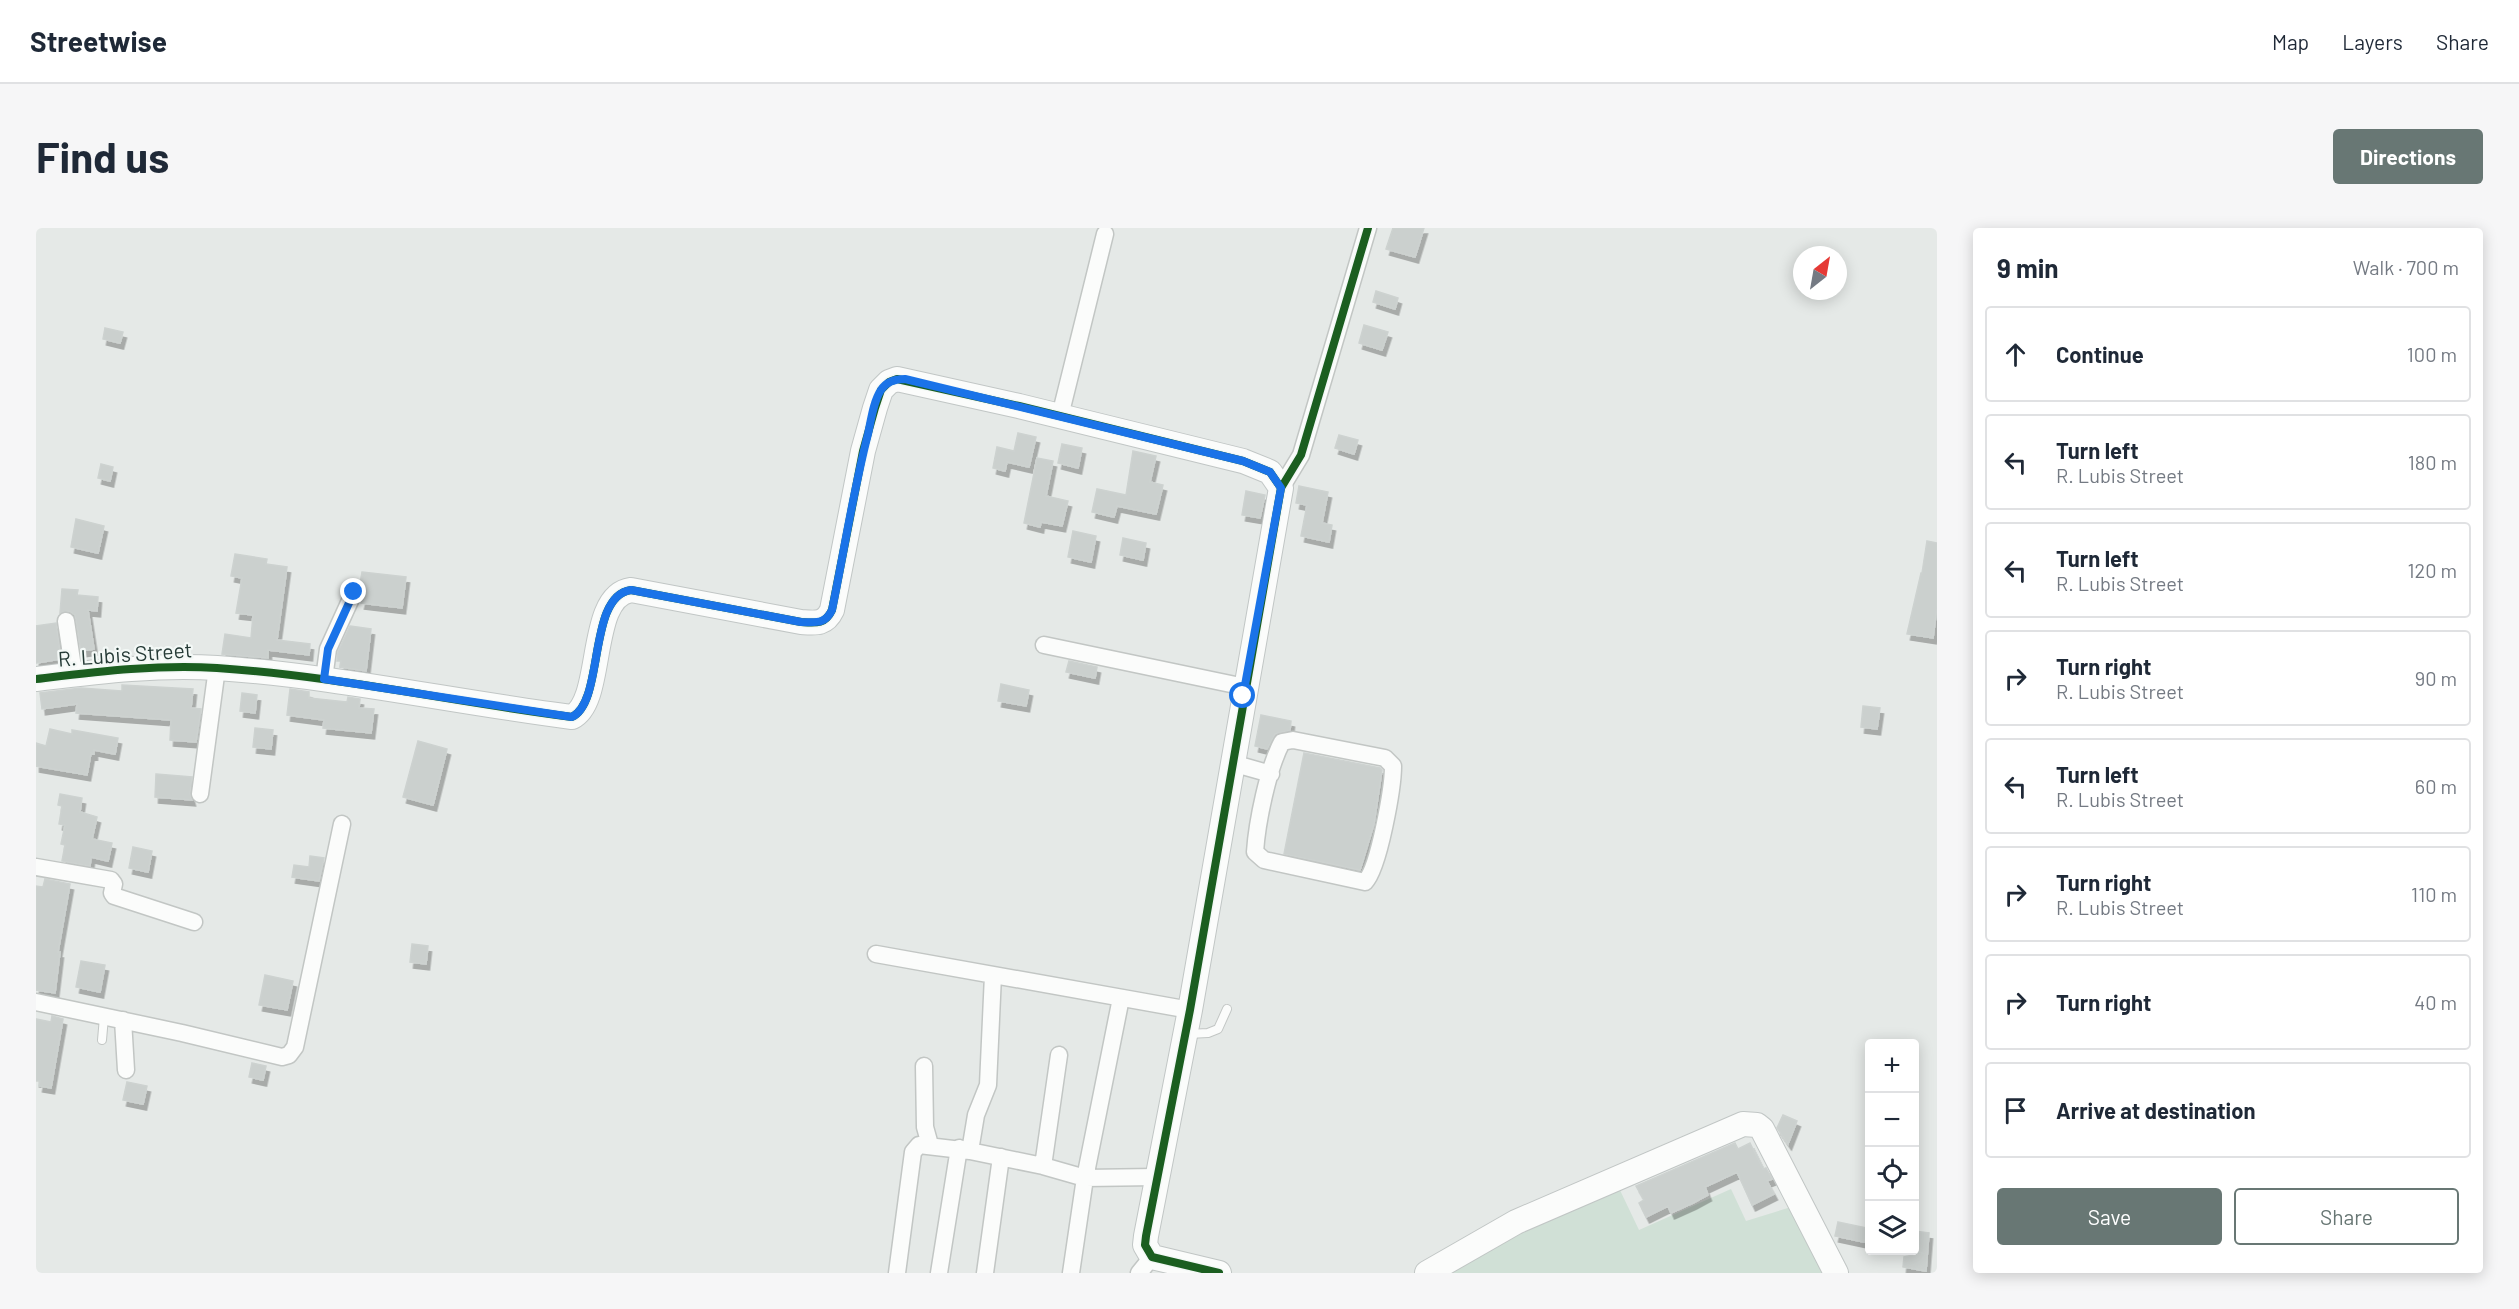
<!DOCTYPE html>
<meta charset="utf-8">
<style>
:root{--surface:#fff;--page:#f6f6f7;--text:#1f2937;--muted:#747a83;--line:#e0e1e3;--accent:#687774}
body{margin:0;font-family:Barlow,sans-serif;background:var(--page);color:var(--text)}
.controls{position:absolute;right:18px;bottom:18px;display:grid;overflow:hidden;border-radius:6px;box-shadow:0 3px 15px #0003}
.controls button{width:54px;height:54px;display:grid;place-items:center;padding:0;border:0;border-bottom:2px solid var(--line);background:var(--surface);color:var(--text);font:30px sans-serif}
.compass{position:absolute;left:1757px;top:18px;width:54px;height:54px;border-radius:50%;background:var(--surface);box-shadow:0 3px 15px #0003;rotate:31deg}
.stop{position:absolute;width:18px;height:18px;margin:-14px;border:4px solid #1a73e8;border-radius:50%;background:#fff}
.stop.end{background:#1a73e8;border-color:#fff;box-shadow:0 2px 6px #0008}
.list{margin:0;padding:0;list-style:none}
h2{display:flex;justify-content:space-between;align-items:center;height:78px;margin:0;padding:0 24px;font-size:26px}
h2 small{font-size:20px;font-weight:400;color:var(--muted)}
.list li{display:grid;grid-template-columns:39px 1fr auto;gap:18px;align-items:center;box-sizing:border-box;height:96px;margin:0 12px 12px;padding:0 12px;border:2px solid var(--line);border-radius:6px}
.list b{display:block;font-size:22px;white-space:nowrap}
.list p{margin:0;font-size:20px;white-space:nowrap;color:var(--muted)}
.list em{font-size:20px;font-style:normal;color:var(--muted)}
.actions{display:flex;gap:12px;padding:18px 24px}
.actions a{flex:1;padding:14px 0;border:2px solid var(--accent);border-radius:6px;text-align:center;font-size:21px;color:var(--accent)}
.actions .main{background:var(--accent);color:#fff}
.icon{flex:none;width:33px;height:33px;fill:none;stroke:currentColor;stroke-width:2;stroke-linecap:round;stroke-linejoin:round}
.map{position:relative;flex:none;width:1901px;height:1045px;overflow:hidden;border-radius:6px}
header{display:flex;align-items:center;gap:36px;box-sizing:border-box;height:84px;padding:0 30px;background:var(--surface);border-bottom:2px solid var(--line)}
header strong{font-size:28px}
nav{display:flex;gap:33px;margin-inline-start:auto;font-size:21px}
.intro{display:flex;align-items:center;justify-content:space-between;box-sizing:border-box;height:144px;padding:0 36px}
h1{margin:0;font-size:42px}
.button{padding:15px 27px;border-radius:6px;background:var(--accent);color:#fff;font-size:21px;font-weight:700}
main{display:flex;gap:36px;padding:0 36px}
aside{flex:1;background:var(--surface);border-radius:6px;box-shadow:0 3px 15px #0003}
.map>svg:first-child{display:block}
.green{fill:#d0e0d6}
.building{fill:#cbd0ce;stroke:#cdd2d0;stroke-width:1.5;filter:url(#shadow)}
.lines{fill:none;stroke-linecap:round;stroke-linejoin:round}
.lane-casing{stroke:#c2c6c4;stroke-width:10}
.street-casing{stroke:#c2c6c4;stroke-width:19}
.secondary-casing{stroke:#c1c6c5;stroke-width:26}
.lane{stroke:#fbfcfb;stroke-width:8}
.street{stroke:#fbfcfb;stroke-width:16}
.secondary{stroke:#fbfcfb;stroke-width:24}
.cycleway-casing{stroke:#f3f8f6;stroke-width:11}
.cycleway{stroke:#1b5e20;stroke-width:8}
.route{stroke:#1a73e8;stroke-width:8}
.labels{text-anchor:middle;stroke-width:4.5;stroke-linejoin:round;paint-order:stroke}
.street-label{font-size:21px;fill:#253a36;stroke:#f3f8f6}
</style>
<header>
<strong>Streetwise</strong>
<nav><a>Map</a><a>Layers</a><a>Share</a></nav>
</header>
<div class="intro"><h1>Find us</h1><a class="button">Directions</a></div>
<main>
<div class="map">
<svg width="1901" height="1045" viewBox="0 0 1901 1045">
<defs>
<filter id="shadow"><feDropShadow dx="3.5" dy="6" stdDeviation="0" flood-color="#0004"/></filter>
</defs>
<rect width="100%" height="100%" fill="#e5e9e7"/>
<!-- green -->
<path class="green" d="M1582 958 1603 1002 1695 961 1710 993 1755 979 1791 1045H1412L1470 1007Z"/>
<!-- building -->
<path class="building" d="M1357 0H1388L1379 29 1350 21Z
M1340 63 1362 70 1359 81 1337 74Z
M1328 97 1352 104 1346 122 1323 115Z
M69 100 87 104 84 115 67 111Z
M982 205 1000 209 993 239 971 234 969 243 957 240 961 219 978 223Z
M1303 207 1322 212 1318 226 1299 220Z
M1026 216 1046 220 1042 240 1022 235Z
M1097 223 1120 228 1114 254 1127 257 1120 286 1081 278 1078 289 1056 284 1061 261 1090 267Z
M1001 230 1017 233 1010 268 1032 273 1026 298 1005 294 1004 299 988 295Z
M65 236 77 239 74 253 62 250Z
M1263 258 1292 264 1286 295 1296 297 1293 314 1265 308 1271 277 1260 275Z
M1210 263 1229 267 1224 290 1206 287Z
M40 291 68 298 62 325 35 319Z
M1037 303 1060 308 1055 334 1032 329Z
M1087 310 1110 315 1107 332 1084 327Z
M1891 313 1901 315V379L1897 410 1871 406 1885 345H1886Z
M199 326 231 331 230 336 251 339 241 412 274 416 273 427 232 422V430L186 426 189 406 215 410 217 387 200 385 206 350 195 348Z
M326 344 370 349 366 380 325 375 328 364 324 356Z
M26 361 42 362 41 367 62 369 61 383 52 382 58 421 45 423 39 387 33 383 24 385Z
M20 395 25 431 0 435V398Z
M314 398 335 401 330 443 304 439 305 433H301L302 424Z
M1033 433 1061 439 1059 450 1030 444Z
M965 456 993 462 990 478 962 473Z
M86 457 157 461 155 480 165 481 160 514 134 512 135 492 40 485 41 476 6 481 4 465 45 460 86 463Z
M254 461 273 464V470L311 474 312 469 324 471 323 480 338 481 335 505 287 500 288 492 251 487Z
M206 465 221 467 219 485 204 483Z
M1827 478 1844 480 1841 501 1825 499Z
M1225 487 1255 493 1254 502 1239 506 1231 521 1219 518Z
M219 500 237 502 235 521 217 519Z
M14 501 36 506V502L82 510 79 526 58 522V526L55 525 51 547 0 538V515L10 518Z
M382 513 411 521 397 577 367 569Z
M1268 525 1344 540 1346 542 1338 596 1324 642 1248 626Z
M120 546 156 549 154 565 156 572 119 569Z
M24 566 46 570 44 584 61 589 56 611 76 615 72 633 55 629 54 638 26 633 29 617 25 616 29 597 23 596 26 578 22 577Z
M97 619 116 623 112 644 93 640Z
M274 628 288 630 283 653 256 649 258 637 273 639Z
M9 651 34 656 22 724H24L19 765 0 762V658L7 659Z
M376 716 392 718 390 736 374 734Z
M45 733 69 737 64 764 40 759Z
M229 747 257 753 251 782 223 777Z
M16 788 27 791 15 860 3 858 4 853H0V791L15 794Z
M216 835 230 838 227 852 213 849Z
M91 854 111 858 107 876 87 872Z
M1747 887 1761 893 1752 916 1741 900Z
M1699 915 1702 921 1714 915 1727 941 1730 940 1736 951 1731 953 1738 966 1716 977 1701 944 1669 959 1672 967 1657 975 1635 985 1632 978 1610 989 1603 975 1608 972 1600 958Z
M1802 994 1831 1000 1828 1014 1799 1008Z
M1878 1003 1893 1005 1890 1043 1867 1039 1868 1029 1888 1025 1878 1024Z"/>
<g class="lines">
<defs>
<path id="lane" d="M1152 806 1172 805 1182 801 1191 781
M66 812 68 789"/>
<path id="street" d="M1024 188 1069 6
M1245 260 1265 227 1332 0
M30 393 38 446
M1008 417 1209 459
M288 451 292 421 318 364
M1257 512 1349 530 1357 538C1357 559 1343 640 1329 654L1228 632 1219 624C1221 594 1232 540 1246 514Z
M1196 535 1235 546
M164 566 181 440
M0 639 75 652 78 656 76 665 78 668 158 694
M840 726 1154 782
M0 774 146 805 246 829 253 827 259 819 306 596
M87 792 90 842
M888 838 889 899 894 917
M934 923 940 887 952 857 957 747
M1007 938 1023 827
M861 1045 877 924 883 917 934 923 1007 938 1049 950 1120 949
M903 1045 923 920
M949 1045 965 929
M1035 1045 1049 950 1085 770
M1103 1045 1116 1029"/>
<path id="secondary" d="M0 451C59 444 121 436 181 440 300 448 418 474 536 489 569 473 551 368 595 362L765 394C779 395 789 397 796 382L827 223 839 180 845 162 853 154 861 151 983 178 1207 233 1234 244 1245 260 1154 782 1110 1008 1109 1017 1116 1029 1183 1045
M1391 1045 1480 994 1707 896 1721 897 1726 901 1800 1045"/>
</defs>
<!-- lane casing -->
<use href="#lane" class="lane-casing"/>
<!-- street casing -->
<use href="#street" class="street-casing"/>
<!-- secondary casing -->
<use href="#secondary" class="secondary-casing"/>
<!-- lane -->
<use href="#lane" class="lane"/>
<!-- street -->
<use href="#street" class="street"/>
<!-- secondary -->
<use href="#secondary" class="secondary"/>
<defs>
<path id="cycleway" d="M0 451C59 444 121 436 181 440 300 448 418 474 536 489 569 473 551 368 595 362L765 394C779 395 789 397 796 382L827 223 839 180 845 162 853 154 861 151 983 178 1207 233 1234 244 1245 260
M1183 1045 1116 1029 1109 1017 1110 1008 1154 782 1245 260 1265 227 1332 0"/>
</defs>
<!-- cycleway casing -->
<use href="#cycleway" class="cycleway-casing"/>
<!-- cycleway -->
<use href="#cycleway" class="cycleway"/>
</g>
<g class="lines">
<!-- route -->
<path class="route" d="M318 364 292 421 288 451 536 489C569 473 551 368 595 362L765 394C779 394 789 397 796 382 808 324 817 264 832 206 835 193 837 174 845 162 850 154 859 151 869 151L1207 233 1234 244 1245 260 1207 468"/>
</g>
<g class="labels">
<!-- street labels -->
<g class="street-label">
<text transform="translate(89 427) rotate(-4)" y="7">R. Lubis Street</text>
</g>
</g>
</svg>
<div class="controls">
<button>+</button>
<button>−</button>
<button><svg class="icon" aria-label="locate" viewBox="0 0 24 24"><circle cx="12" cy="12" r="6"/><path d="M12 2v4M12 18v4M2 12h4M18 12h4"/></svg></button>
<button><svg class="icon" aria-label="layers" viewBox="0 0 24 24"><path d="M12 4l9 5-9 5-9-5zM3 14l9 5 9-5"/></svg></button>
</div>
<svg class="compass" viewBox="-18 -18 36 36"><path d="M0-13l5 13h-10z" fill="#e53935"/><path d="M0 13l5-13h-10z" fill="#747a83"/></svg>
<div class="stop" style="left:1207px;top:468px"></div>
<div class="stop end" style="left:318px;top:364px"></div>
</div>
<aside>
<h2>9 min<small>Walk · 700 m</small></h2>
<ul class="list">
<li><svg class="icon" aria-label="ahead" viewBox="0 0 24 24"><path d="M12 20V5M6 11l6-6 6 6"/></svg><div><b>Continue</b></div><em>100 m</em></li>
<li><svg class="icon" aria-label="left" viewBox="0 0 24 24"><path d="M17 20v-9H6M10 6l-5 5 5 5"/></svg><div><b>Turn left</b><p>R. Lubis Street</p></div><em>180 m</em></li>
<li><svg class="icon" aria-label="left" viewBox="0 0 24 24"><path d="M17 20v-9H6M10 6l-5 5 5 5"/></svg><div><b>Turn left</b><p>R. Lubis Street</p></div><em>120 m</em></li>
<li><svg class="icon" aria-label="right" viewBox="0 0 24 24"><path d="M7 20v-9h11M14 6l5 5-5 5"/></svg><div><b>Turn right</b><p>R. Lubis Street</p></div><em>90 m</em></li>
<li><svg class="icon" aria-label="left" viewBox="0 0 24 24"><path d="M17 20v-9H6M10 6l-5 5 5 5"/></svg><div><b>Turn left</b><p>R. Lubis Street</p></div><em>60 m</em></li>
<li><svg class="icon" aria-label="right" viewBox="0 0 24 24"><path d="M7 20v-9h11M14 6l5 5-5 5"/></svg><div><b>Turn right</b><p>R. Lubis Street</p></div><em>110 m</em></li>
<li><svg class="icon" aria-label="right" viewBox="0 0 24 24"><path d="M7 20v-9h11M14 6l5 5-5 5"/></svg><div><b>Turn right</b></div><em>40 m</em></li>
<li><svg class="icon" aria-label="arrive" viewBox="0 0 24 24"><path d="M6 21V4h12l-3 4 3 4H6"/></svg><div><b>Arrive at destination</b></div></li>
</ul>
<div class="actions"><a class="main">Save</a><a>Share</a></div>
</aside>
</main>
